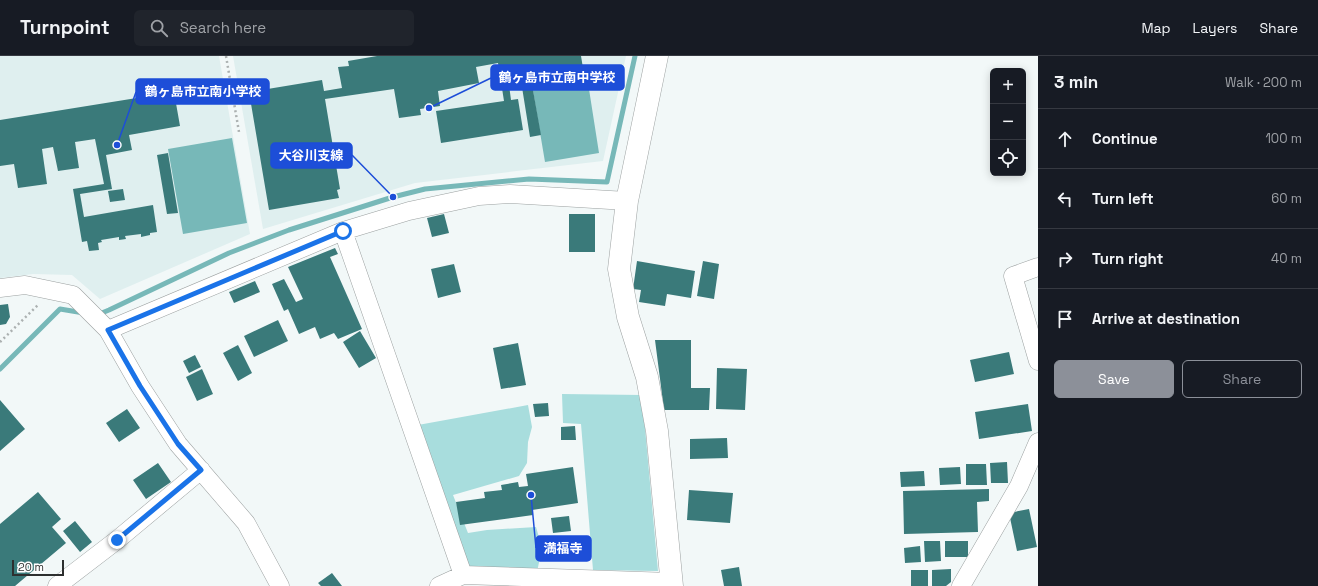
<!DOCTYPE html>
<meta charset="utf-8">
<style>
:root{--surface:#171b24;--page:#20242c;--text:#f1f3f6;--muted:#9ea1a6;--line:#363941;--accent:#8c9099}
body{margin:0;font-family:"Space Grotesk","Noto Sans JP",sans-serif;background:var(--page);color:var(--text)}
.controls{position:absolute;right:12px;top:12px;display:grid;overflow:hidden;border-radius:6px;box-shadow:0 2px 10px #0003}
.controls button{width:36px;height:36px;display:grid;place-items:center;padding:0;border:0;border-bottom:1px solid var(--line);background:var(--surface);color:var(--text);font:20px sans-serif}
.scale{position:absolute;left:12px;bottom:10px;width:52px;box-sizing:border-box;padding-left:4px;border:2px solid #2d2f2f;border-top:0;font-size:11px;line-height:14px;white-space:nowrap;color:#2d2f2f;-webkit-text-stroke:3px #fff;paint-order:stroke}
.stop{position:absolute;width:12px;height:12px;margin:-9px;border:3px solid #1a73e8;border-radius:50%;background:#fff}
.stop.end{background:#1a73e8;border-color:#fff;box-shadow:0 1px 4px #0008}
.list{margin:0;padding:0;list-style:none}
h2{display:flex;justify-content:space-between;align-items:center;height:52px;margin:0;padding:0 16px;font-size:17px}
h2 small{font-size:13px;font-weight:400;color:var(--muted)}
.list li{display:grid;grid-template-columns:26px 1fr auto;gap:12px;align-items:center;box-sizing:border-box;height:60px;padding:0 16px;border-top:1px solid var(--line)}
.list b{display:block;font-size:15px;white-space:nowrap}
.list em{font-size:13px;font-style:normal;color:var(--muted)}
.actions{display:flex;gap:8px;padding:12px 16px}
.actions a{flex:1;padding:9px 0;border:1px solid var(--accent);border-radius:6px;text-align:center;font-size:14px;color:var(--accent)}
.actions .main{background:var(--accent);color:#fff}
.icon{flex:none;width:22px;height:22px;fill:none;stroke:currentColor;stroke-width:2;stroke-linecap:round;stroke-linejoin:round}
.map{position:relative;flex:none;width:1038px;height:530px;overflow:hidden}
header{display:flex;align-items:center;gap:24px;box-sizing:border-box;height:56px;padding:0 20px;background:var(--surface);border-bottom:1px solid var(--line)}
header strong{font-size:19px}
nav{display:flex;gap:22px;margin-inline-start:auto;font-size:14px}
.search{width:280px;height:36px;background:var(--page);display:flex;align-items:center;gap:10px;box-sizing:border-box;padding:0 14px;border-radius:6px;color:var(--muted);font-size:15px}
main{display:flex}
aside{flex:1;background:var(--surface)}
.map>svg:first-child{display:block}
.built{fill:#dfefef}
.green{fill:#a8dddd}
.water{fill:#77b8b8}
.lines{fill:none;stroke-linecap:round;stroke-linejoin:round}
.stream{stroke:#77b8b8;stroke-width:5}
.building{fill:#3a7a7a}
.minor-casing{stroke:#9ca1a1;stroke-width:19}
.tertiary-casing{stroke:#9ca1a1;stroke-width:23}
.path{stroke:#acb1b1;stroke-width:2.5;stroke-dasharray:2 3;stroke-linecap:butt}
.minor{stroke:#fff;stroke-width:18}
.tertiary{stroke:#fff;stroke-width:22}
.route{stroke:#1a73e8;stroke-width:5}
.leader{fill:none;stroke:#1d4ed8;stroke-width:1.5}
.callout-dot{fill:#1d4ed8;stroke:#fff;stroke-width:1.5}
.callout{fill:#1d4ed8;stroke:#1d4ed8;stroke-width:1.5}
.callout-label{font-size:13px;text-anchor:middle;font-weight:bold;fill:#fff}
</style>
<header>
<strong>Turnpoint</strong>
<div class="search"><svg class="icon" aria-label="search" viewBox="0 0 24 24"><circle cx="10" cy="10" r="6"/><path d="M15 15l6 6"/></svg>Search here</div>
<nav><a>Map</a><a>Layers</a><a>Share</a></nav>
</header>
<main>
<div class="map">
<svg width="1038" height="530" viewBox="0 0 1038 530">
<rect width="100%" height="100%" fill="#f2f8f8"/>
<!-- built -->
<path class="built" d="M0 0H219L250 178 100 243 72 219 33 218 0 222Z
M233 0H626L603 105 415 127 263 173Z"/>
<!-- green -->
<path class="green" d="M562 338 642 339 658 515 593 514 581 368 563 367Z
M528 349 532 371 528 386 527 407 519 420 453 439 468 477 487 474 536 471 542 492 537 516 465 514 418 369Z"/>
<!-- water -->
<path class="water" d="M586 14 599 97 545 106 531 23Z
M232 82 247 167 183 178 168 93Z"/>
<g class="lines">
<!-- stream -->
<path class="stream" d="M97 259 109 254 229 197 289 174 393 141 425 133 529 123 607 126 635 0
M0 313 60 253 84 257"/>
</g>
<!-- building -->
<path class="building" d="M377 0H581L583 12 523 21 521 12 507 14 511 44 518 43 523 74 441 87 436 55 504 45 498 7 476 11 479 27 438 35 440 50 420 53 421 59 399 62 394 33 325 43 340 133 337 134 339 142 269 154 249 36 322 24 324 35 342 32 338 11 349 10 348 5Z
M531 23 541 79 530 81 521 25Z
M174 36 180 70 129 79 132 94 106 99 112 133 80 138 84 161 153 149 157 176 150 177V179L141 181V178L125 180 126 183 119 184V181L101 184 102 186 98 187 99 194 89 195 87 185 82 186 73 133 104 128 95 83 75 86 79 112 58 115 53 91 42 93 47 128 18 132 14 108 0 110V64Z
M168 97 178 157 167 158 157 99Z
M123 133 125 144 110 146 108 135Z
M444 158 449 177 432 181 427 162Z
M569 158H595V196H569Z
M335 192 338 198 330 201 362 273 338 283 334 277 320 283 315 271 299 278 288 253 284 255 272 228 284 223 296 246 303 243 288 211Z
M637 205 695 215 691 242 667 238 665 250 639 246 641 234 633 233Z
M703 205 719 208 714 243 697 240Z
M454 208 461 236 438 242 431 213Z
M255 225 260 236 234 247 229 236Z
M8 248 10 261 6 268 0 269V249Z
M278 264 288 285 254 301 244 280Z
M360 275 376 302 359 312 343 286Z
M655 284H691V332H710L709 354H664Z
M518 287 526 329 501 333 493 292Z
M238 289 252 317 238 325 223 297Z
M1009 296 1014 318 975 326 970 304Z
M195 299 201 311 189 317 183 305Z
M717 312 747 313 745 354 716 353Z
M202 313 213 338 197 345 186 321Z
M0 344 25 373 0 395Z
M548 347 549 360 535 361 533 348Z
M1028 348 1032 375 979 383 975 356Z
M127 353 140 372 119 386 106 367Z
M575 370 576 384H561V371Z
M727 382 728 402 690 403V383Z
M1007 406 1008 427H991L990 407Z
M158 407 171 426 146 443 133 424Z
M966 408H986L987 429H966Z
M573 411 578 447 532 454 533 459 460 469 456 446 485 442 484 436 502 434 501 429 518 426 519 431 528 430 526 418Z
M960 411 961 428 940 429 939 412Z
M924 415 925 430 901 431 900 416Z
M989 433V445L977 446 978 476 904 478 903 435Z
M689 434 733 437 730 467 687 464Z
M38 436 61 463 52 471 66 487 15 530H0V468Z
M1029 453 1037 491 1017 495 1009 457Z
M569 460 571 475 553 477 551 462Z
M75 465 92 486 80 496 63 475Z
M924 485H940L941 505 925 506Z
M945 485H968V501H945Z
M920 490 921 506 905 507 904 492Z
M739 511 742 530H724L721 514Z
M951 513V526L946 530H932V514Z
M911 514H928V530H911Z
M332 517 342 530H321L318 527Z"/>
<g class="lines">
<defs>
<path id="minor" d="M343 175 463 519
M1038 211 1013 220 1038 305
M0 232 25 229 73 239 108 274 140 330 178 388 246 467 280 530
M108 274 343 175 409 155 479 140 510 138 627 145
M57 530 117 484 201 414
M439 530 463 519 671 526
M961 530 1019 430 1038 386"/>
<path id="tertiary" d="M657 0 627 145 619 213 628 261 647 321 657 375 672 530"/>
</defs>
<!-- minor casing -->
<use href="#minor" class="minor-casing"/>
<!-- tertiary casing -->
<use href="#tertiary" class="tertiary-casing"/>
<!-- path -->
<path class="path" d="M226 0 239 76
M0 286 38 249"/>
<!-- minor -->
<use href="#minor" class="minor"/>
<!-- tertiary -->
<use href="#tertiary" class="tertiary"/>
</g>
<g class="lines">
<!-- route -->
<path class="route" d="M117 484 201 414 178 388 140 330 108 274 343 175"/>
</g>
<!-- callouts -->
<path class="leader" d="M429 52L491 22M117 89L136 36M393 141L352 99M531 439L536 492"/>
<g class="callout-dot">
<circle cx="429" cy="52" r="4"/>
<circle cx="117" cy="89" r="4"/>
<circle cx="393" cy="141" r="4"/>
<circle cx="531" cy="439" r="4"/>
</g>
<g class="callout">
<rect x="491" y="9" width="133" height="25" rx="4"/>
<rect x="136" y="23" width="133" height="25" rx="4"/>
<rect x="271" y="87" width="81" height="25" rx="4"/>
<rect x="536" y="480" width="55" height="25" rx="4"/>
</g>
<g class="callout-label">
<text x="557" y="26">鶴ヶ島市立南中学校</text>
<text x="203" y="40">鶴ヶ島市立南小学校</text>
<text x="311" y="104">大谷川支線</text>
<text x="563" y="497">満福寺</text>
</g>
</svg>
<div class="controls">
<button>+</button>
<button>−</button>
<button><svg class="icon" aria-label="locate" viewBox="0 0 24 24"><circle cx="12" cy="12" r="6"/><path d="M12 2v4M12 18v4M2 12h4M18 12h4"/></svg></button>
</div>
<div class="scale">20 m</div>
<div class="stop" style="left:343px;top:175px"></div>
<div class="stop end" style="left:117px;top:484px"></div>
</div>
<aside>
<h2>3 min<small>Walk · 200 m</small></h2>
<ul class="list">
<li><svg class="icon" aria-label="ahead" viewBox="0 0 24 24"><path d="M12 20V5M6 11l6-6 6 6"/></svg><div><b>Continue</b></div><em>100 m</em></li>
<li><svg class="icon" aria-label="left" viewBox="0 0 24 24"><path d="M17 20v-9H6M10 6l-5 5 5 5"/></svg><div><b>Turn left</b></div><em>60 m</em></li>
<li><svg class="icon" aria-label="right" viewBox="0 0 24 24"><path d="M7 20v-9h11M14 6l5 5-5 5"/></svg><div><b>Turn right</b></div><em>40 m</em></li>
<li><svg class="icon" aria-label="arrive" viewBox="0 0 24 24"><path d="M6 21V4h12l-3 4 3 4H6"/></svg><div><b>Arrive at destination</b></div></li>
</ul>
<div class="actions"><a class="main">Save</a><a>Share</a></div>
</aside>
</main>
